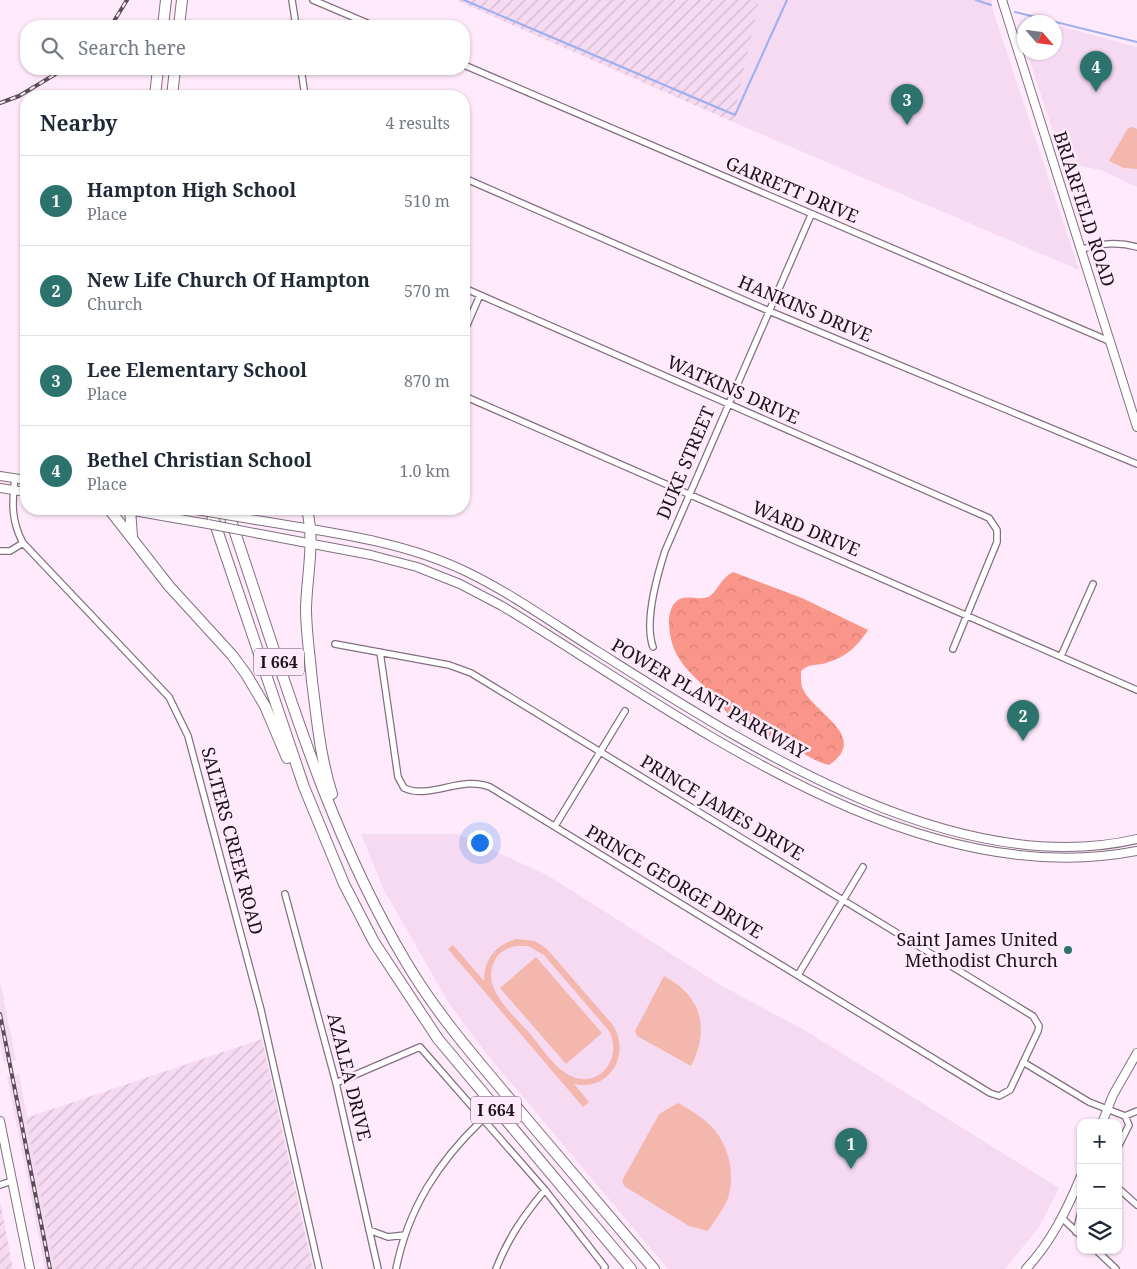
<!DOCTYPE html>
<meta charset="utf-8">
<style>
:root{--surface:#fff;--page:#f6f6f7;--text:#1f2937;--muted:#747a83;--line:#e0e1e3;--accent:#2b736c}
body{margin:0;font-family:"Noto Serif",serif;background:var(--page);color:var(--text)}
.controls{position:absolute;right:15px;bottom:15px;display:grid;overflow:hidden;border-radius:10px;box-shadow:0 1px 4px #0004}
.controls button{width:45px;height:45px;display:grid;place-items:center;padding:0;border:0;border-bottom:1px solid var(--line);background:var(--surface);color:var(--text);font:25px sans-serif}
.compass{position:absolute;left:1017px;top:15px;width:45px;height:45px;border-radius:50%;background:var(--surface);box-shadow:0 1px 4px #0004;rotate:118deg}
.you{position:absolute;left:479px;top:842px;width:18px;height:18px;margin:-12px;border:4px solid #fff;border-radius:50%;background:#1a73e8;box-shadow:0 0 0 8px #1a73e833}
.badge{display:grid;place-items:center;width:32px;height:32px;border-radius:50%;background:var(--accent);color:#fff;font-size:16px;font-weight:700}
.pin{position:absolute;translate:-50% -41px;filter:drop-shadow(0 1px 2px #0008)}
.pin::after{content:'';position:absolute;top:26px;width:18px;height:15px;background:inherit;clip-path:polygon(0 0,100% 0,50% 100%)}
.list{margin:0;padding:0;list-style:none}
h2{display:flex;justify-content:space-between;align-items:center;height:65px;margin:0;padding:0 20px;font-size:21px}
h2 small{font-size:16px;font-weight:400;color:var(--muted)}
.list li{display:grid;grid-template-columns:32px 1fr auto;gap:15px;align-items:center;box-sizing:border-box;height:90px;padding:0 20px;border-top:1px solid var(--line)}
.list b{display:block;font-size:19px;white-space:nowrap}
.list p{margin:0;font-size:16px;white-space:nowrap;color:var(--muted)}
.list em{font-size:16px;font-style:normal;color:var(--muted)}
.icon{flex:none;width:28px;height:28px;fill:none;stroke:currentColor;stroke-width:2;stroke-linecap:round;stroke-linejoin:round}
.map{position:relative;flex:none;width:1137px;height:1269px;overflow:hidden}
.search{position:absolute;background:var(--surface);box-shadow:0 1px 4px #0004;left:20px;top:20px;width:450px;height:55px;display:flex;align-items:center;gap:12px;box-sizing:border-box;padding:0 18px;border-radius:20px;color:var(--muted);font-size:19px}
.panel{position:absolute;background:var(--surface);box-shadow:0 1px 4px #0004;left:20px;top:90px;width:450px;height:425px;border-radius:20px}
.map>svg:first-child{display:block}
.built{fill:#f5daf1}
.industrial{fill:url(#industrial-furrows)}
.forest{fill:url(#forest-crowns)}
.pitch{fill:#f4b7ae;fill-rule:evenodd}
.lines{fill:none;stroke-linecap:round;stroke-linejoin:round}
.stream{stroke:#9daef0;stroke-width:2}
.street-casing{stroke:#827080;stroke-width:8}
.secondary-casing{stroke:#827080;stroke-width:10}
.highway-casing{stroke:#827080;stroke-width:12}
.street{stroke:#fff;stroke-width:5.5}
.secondary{stroke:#fff;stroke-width:8}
.highway{stroke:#fff;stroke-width:10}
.rail-casing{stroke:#5a4f58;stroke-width:4}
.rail{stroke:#ffeafc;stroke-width:2;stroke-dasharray:5.5;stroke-linecap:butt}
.secondary-bridge-casing{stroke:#827080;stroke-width:10;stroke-linecap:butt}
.secondary-bridge{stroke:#fff;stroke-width:8}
.poi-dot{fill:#2b736c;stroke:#ffeafc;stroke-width:2}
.labels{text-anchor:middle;stroke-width:5;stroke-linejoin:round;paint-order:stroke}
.shield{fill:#ffeafc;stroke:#5f545d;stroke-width:1}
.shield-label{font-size:16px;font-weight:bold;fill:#1a1319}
.street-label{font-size:18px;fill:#1a1319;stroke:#ffeafc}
.poi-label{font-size:18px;fill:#1a1319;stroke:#ffeafc;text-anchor:end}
</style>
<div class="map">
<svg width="1137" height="1269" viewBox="0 0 1137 1269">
<defs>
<pattern id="industrial-furrows" width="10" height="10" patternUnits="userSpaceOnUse" patternTransform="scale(1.25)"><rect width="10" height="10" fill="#f5daf1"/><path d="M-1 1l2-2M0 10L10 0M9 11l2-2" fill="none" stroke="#d1bace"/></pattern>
<pattern id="forest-crowns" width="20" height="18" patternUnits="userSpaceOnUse" patternTransform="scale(1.25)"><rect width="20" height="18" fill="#fa9689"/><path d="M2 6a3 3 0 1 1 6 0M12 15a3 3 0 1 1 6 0" fill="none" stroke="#d68076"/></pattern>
</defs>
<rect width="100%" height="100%" fill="#ffeafc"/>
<!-- built -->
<path class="built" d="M759 0H992L991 5 1006 50 1079 270 733 122Z
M1055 25 1137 47V187L1101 170 1075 165 1066 170 1027 53 1054 52Z
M361 834H457L547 875 722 986 806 1031 1059 1188 1039 1227 1005 1269H668L485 1052 448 1002 383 888Z
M0 980 16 1060 4 1063 0 1042Z
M19 1074 57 1269H45L7 1077Z"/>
<!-- industrial -->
<path class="industrial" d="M456 0H759L733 122Z
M262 1039 313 1269H55L26 1118Z
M0 1201 13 1269H0Z"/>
<!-- forest -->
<path class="forest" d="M733 572 802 598 868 630C857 647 846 657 826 663 815 666 810 663 801 671 801 676 801 683 802 687 812 713 871 736 829 765 812 761 800 750 785 743 769 735 747 730 733 719 725 712 721 703 714 696 690 672 669 658 669 621 669 615 671 605 677 601 685 593 700 602 710 596 718 590 721 578 733 572Z"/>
<!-- pitch -->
<path class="pitch" d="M1132 127 1137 129V169L1124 168 1109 161 1128 128Z
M517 939 535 941 547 949 612 1024C632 1053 610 1092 574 1084L589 1102 583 1107 448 949 453 945 484 981C484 959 496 944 517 939ZM516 946H528L544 955 609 1031C624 1059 597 1092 567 1074 553 1066 541 1047 531 1035 514 1015 479 988 495 960 499 952 507 948 516 946Z
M536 957 602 1033 566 1064 500 988Z
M664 976C702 996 710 1029 691 1066L637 1036 635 1031Z
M678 1103C689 1109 701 1116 710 1125 728 1142 736 1174 728 1198 724 1209 714 1221 708 1231L689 1226 624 1186 622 1181 659 1114Z"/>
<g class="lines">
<!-- stream -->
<path class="stream" d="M464 0 735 115 787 0
M976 0 991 5
M1015 12 1137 42"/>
<defs>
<path id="street" d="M292 0 296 26
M313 0 374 26
M464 65 1109 341
M301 69 305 96
M464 178 769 311 1137 464
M1082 249C1102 244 1116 241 1137 247
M464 288 989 518 997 530V542L953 649
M464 332 480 295
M464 396 1137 690
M15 478C12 502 11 521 23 543L169 697 188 736 261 1010 319 1269
M0 551H10L23 543
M335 644 449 665 471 673 1033 1016 1039 1026 1038 1031 1010 1090 999 1096 990 1093 490 787C462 775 429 800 404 788L398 777 380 652
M653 647C644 622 657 576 665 551L811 215
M1061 656 1093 584
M555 826 625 711
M285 894 336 1083 378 1269
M798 975 863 867
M1023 1062 1089 1102 1125 1116 1137 1111
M336 1083 420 1047 545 1190 605 1267 604 1269
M1118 1147 1129 1125 1125 1116
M0 1185 12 1181
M1118 1188 1137 1205
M1062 1218 1081 1236
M369 1230 388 1237 405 1235
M1076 1232 1081 1212
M1096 1250 1116 1269
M396 1269C408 1209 438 1162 482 1120
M496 1269C508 1238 524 1215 545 1190"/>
<path id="secondary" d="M1002 0 1137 427
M0 476 26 480
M0 488 26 492
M122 509 208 524
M256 520C326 532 400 540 465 571 511 593 554 624 597 651 745 744 953 882 1137 839
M260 534 371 555 417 567 460 584 502 606C683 716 911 895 1137 851
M0 1121 30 1269
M1102 1123 1113 1095 1137 1053
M1026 1269C1051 1242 1067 1210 1081 1176"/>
<path id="highway" d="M163 26 166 0
M179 26 182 0
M155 96 158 69
M172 96 175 69
M109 509 169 586 232 655 246 674 265 706 287 758
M130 509 132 536
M210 509 304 787 344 884 374 942 438 1039 631 1269
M227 509C280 662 322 822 406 962 439 1018 483 1067 525 1117 568 1167 611 1218 654 1269
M307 509C315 544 307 573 306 608 306 632 310 657 312 681 317 719 320 757 332 794"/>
</defs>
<!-- street casing -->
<use href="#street" class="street-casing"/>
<!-- secondary casing -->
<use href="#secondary" class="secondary-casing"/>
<!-- highway casing -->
<use href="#highway" class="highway-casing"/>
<!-- street -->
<use href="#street" class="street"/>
<!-- secondary -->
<use href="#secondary" class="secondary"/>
<!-- highway -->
<use href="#highway" class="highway"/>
<defs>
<path id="rail" d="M111 26 127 0
M0 103 19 96 64 69
M0 1014 50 1269"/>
</defs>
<!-- rail casing -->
<use href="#rail" class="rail-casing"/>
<!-- rail -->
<use href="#rail" class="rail"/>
<defs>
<path id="secondary-bridge" d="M190 509 256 520
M208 524 260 534"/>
</defs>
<!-- secondary-bridge casing -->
<use href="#secondary-bridge" class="secondary-bridge-casing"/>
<!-- secondary-bridge -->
<use href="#secondary-bridge" class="secondary-bridge"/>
</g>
<!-- markers -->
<circle class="poi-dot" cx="1068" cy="950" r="5"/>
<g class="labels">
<!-- shield labels -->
<g class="shield">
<rect x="254" y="648.5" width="50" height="27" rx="4"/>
<rect x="471" y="1096.5" width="50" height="27" rx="4"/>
</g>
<g class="shield-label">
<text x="279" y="668">I 664</text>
<text x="496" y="1116">I 664</text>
</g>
<!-- street labels -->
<g class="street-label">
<text transform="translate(792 190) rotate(23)" y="6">GARRETT DRIVE</text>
<text transform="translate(1084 209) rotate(72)" y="6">BRIARFIELD ROAD</text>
<text transform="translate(805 309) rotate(23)" y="6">HANKINS DRIVE</text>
<text transform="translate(733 390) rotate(24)" y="6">WATKINS DRIVE</text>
<text transform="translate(686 463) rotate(-67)" y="6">DUKE STREET</text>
<text transform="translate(806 529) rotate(23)" y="6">WARD DRIVE</text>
<text transform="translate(709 699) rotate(30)" y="6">POWER PLANT PARKWAY</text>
<text transform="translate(722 808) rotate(31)" y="6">PRINCE JAMES DRIVE</text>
<text transform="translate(232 841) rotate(75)" y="6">SALTERS CREEK ROAD</text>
<text transform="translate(674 882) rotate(31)" y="6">PRINCE GEORGE DRIVE</text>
<text transform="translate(349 1077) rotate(76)" y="6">AZALEA DRIVE</text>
</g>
<!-- poi labels -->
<g class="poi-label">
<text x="1058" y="946">Saint James United<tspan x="1058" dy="21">Methodist Church</tspan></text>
</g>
</g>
</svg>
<div class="controls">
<button>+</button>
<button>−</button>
<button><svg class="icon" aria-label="layers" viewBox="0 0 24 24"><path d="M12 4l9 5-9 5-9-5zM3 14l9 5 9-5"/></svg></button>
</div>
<svg class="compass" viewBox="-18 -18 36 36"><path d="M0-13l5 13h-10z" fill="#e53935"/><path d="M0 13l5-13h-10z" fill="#747a83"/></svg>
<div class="you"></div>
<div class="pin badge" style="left:851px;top:1169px">1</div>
<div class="pin badge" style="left:1023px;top:741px">2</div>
<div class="pin badge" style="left:907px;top:125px">3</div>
<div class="pin badge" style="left:1096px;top:92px">4</div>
<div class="search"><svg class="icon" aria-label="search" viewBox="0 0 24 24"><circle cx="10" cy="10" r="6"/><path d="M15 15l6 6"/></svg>Search here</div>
<section class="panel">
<h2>Nearby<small>4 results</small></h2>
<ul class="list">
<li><span class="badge">1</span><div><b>Hampton High School</b><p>Place</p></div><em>510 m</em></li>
<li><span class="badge">2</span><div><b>New Life Church Of Hampton</b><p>Church</p></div><em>570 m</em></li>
<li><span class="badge">3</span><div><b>Lee Elementary School</b><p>Place</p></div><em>870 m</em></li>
<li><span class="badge">4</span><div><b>Bethel Christian School</b><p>Place</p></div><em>1.0 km</em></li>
</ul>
</section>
</div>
